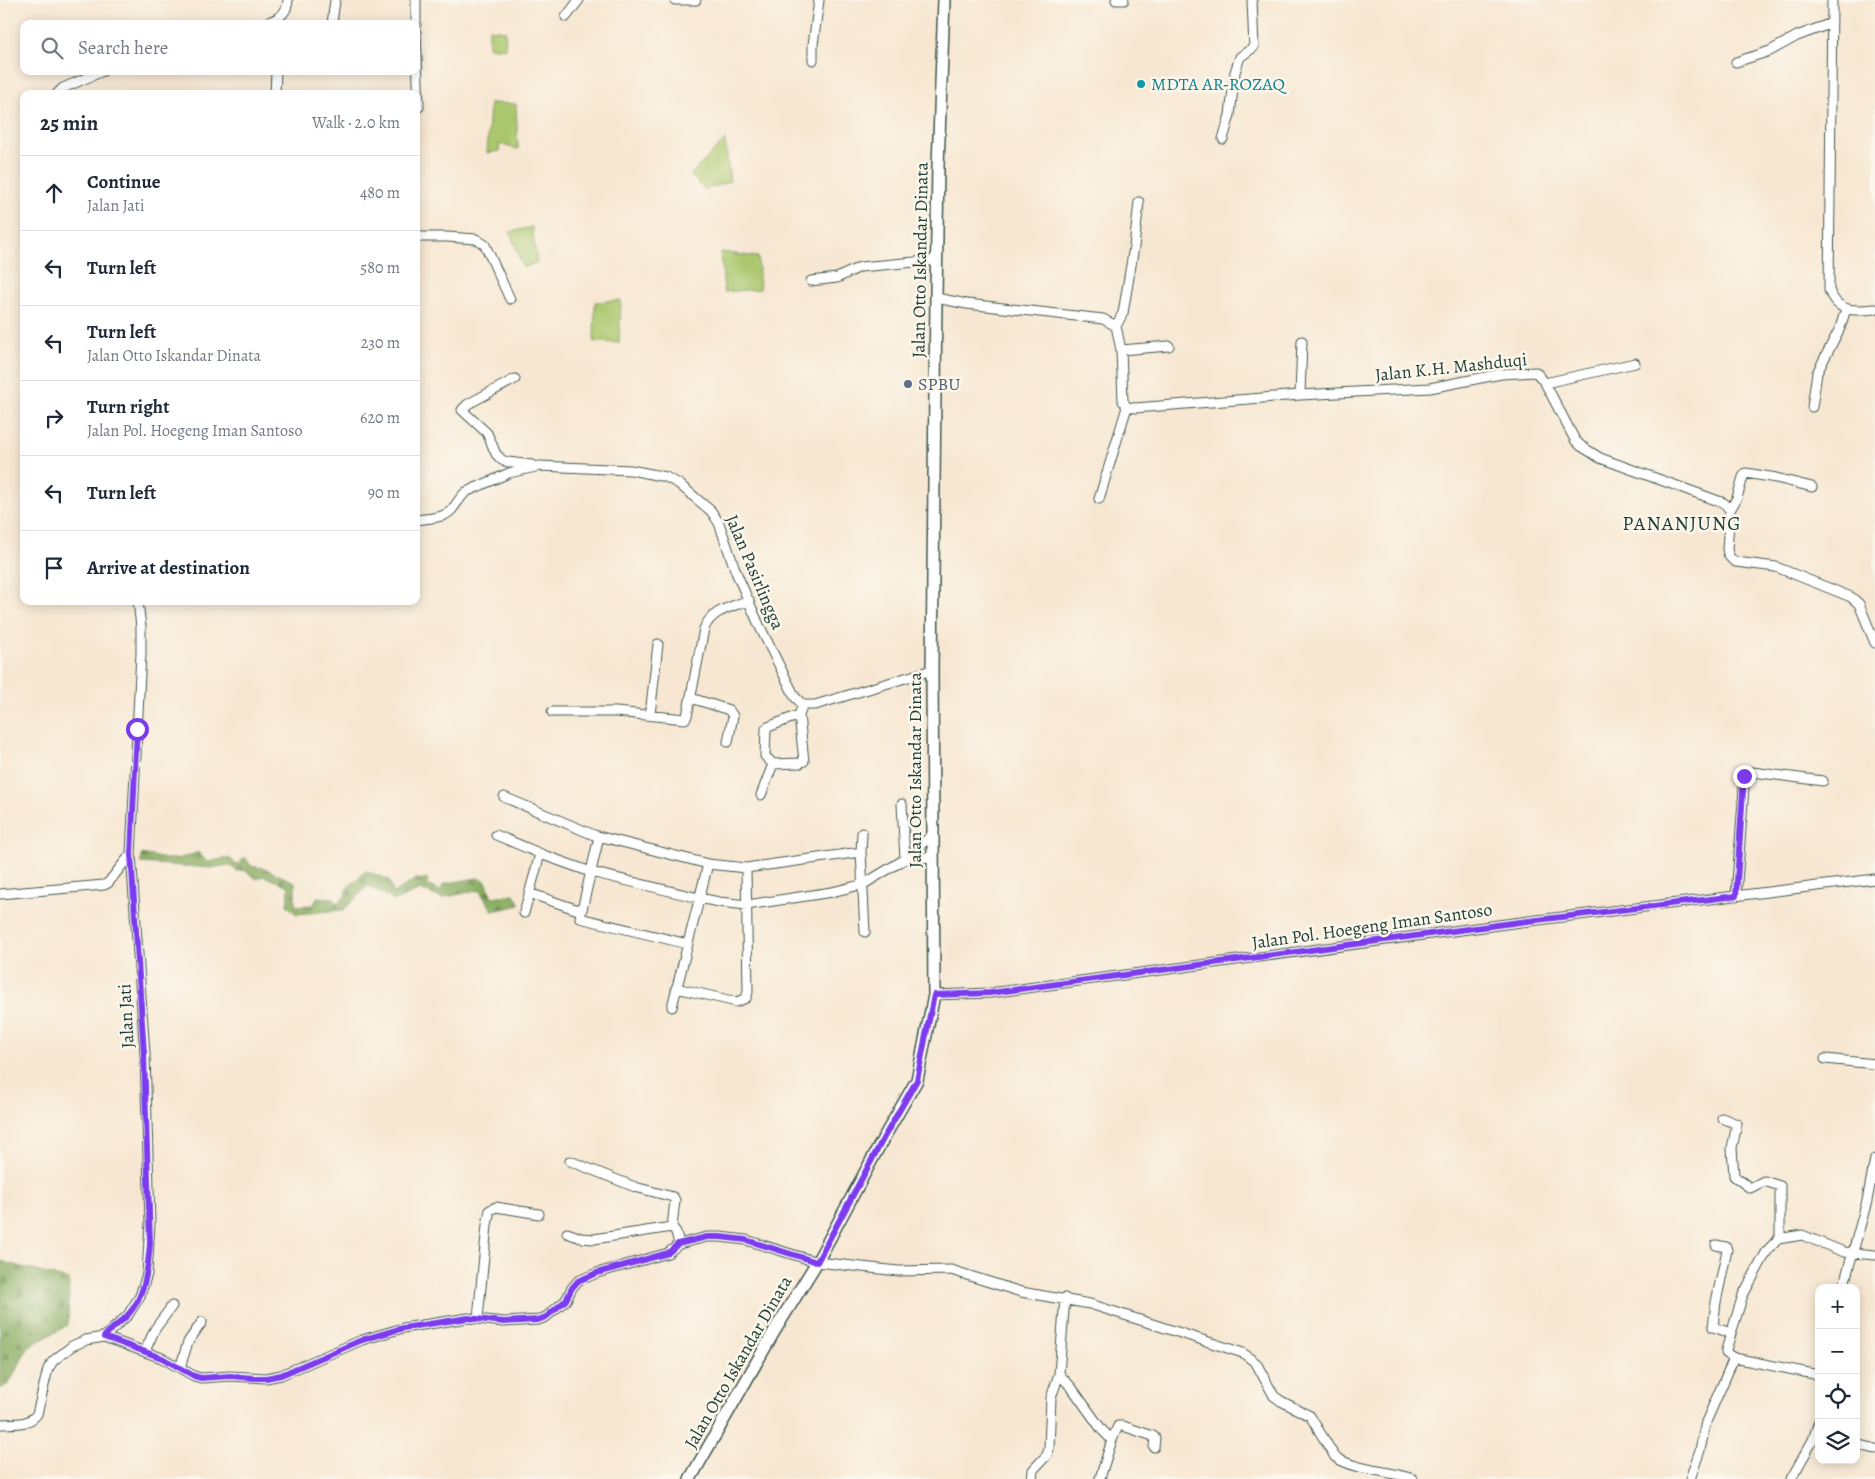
<!DOCTYPE html>
<meta charset="utf-8">
<style>
:root{--surface:#fff;--page:#f2f2f3;--text:#1f2937;--muted:#747a83;--line:#e0e1e3}
body{margin:0;font-family:Alegreya,serif;background:var(--page);color:var(--text)}
.controls{position:absolute;right:15px;bottom:15px;display:grid;overflow:hidden;border-radius:10px;box-shadow:0 2px 12px #0003}
.controls button{width:45px;height:45px;display:grid;place-items:center;padding:0;border:0;border-bottom:1px solid var(--line);background:var(--surface);color:var(--text);font:25px sans-serif}
.stop{position:absolute;width:15px;height:15px;margin:-11px;border:4px solid #7c3aed;border-radius:50%;background:#fff}
.stop.end{background:#7c3aed;border-color:#fff;box-shadow:0 1px 5px #0008}
.list{margin:0;padding:0;list-style:none}
h2{display:flex;justify-content:space-between;align-items:center;height:65px;margin:0;padding:0 20px;font-size:21px}
h2 small{font-size:16px;font-weight:400;color:var(--muted)}
.list li{display:grid;grid-template-columns:32px 1fr auto;gap:15px;align-items:center;box-sizing:border-box;height:75px;padding:0 20px;border-top:1px solid var(--line)}
.list b{display:block;font-size:19px;white-space:nowrap}
.list p{margin:0;font-size:16px;white-space:nowrap;color:var(--muted)}
.list em{font-size:16px;font-style:normal;color:var(--muted)}
.icon{flex:none;width:28px;height:28px;fill:none;stroke:currentColor;stroke-width:2;stroke-linecap:round;stroke-linejoin:round}
.map{position:relative;flex:none;width:1875px;height:1479px;overflow:hidden}
.search{position:absolute;background:var(--surface);box-shadow:0 2px 12px #0003;left:20px;top:20px;width:400px;height:55px;display:flex;align-items:center;gap:12px;box-sizing:border-box;padding:0 18px;border-radius:10px;color:var(--muted);font-size:19px}
.panel{position:absolute;background:var(--surface);box-shadow:0 2px 12px #0003;left:20px;top:90px;width:400px;height:515px;border-radius:10px}
.map>svg:first-child{display:block}
.green{fill:#abc76d;stroke:#658250}
.forest{fill:url(#forest-firs);stroke:#54744a}
.lines{fill:none;stroke-linecap:round;stroke-linejoin:round}
.minor-casing{stroke:#3f564c;stroke-width:11}
.major-casing{stroke:#3f564c;stroke-width:14}
.minor{stroke:#fff;stroke-width:9}
.major{stroke:#fff;stroke-width:11}
.route{stroke:#7c3aed;stroke-width:6}
.culture-dot{fill:#0f9aa8;stroke:#fbf7ec;stroke-width:2}
.service-dot{fill:#5c6f8a;stroke:#fbf7ec;stroke-width:2}
.labels{text-anchor:middle;stroke-width:5;stroke-linejoin:round;paint-order:stroke}
.culture-label{font-size:18px;fill:#0d838f;stroke:#fbf7ec;text-anchor:start}
.street-label{font-size:18px;fill:#1f3d34;stroke:#fbf7ec}
.service-label{font-size:18px;fill:#4e5e75;stroke:#fbf7ec;text-anchor:start}
.quarter-label{font-size:20px;letter-spacing:1px;fill:#1f3d34;stroke:#fbf7ec}
</style>
<div class="map">
<svg width="1875" height="1479" viewBox="0 0 1875 1479">
<defs>
<pattern id="forest-firs" width="22" height="20" patternUnits="userSpaceOnUse" patternTransform="scale(1.25)"><rect width="22" height="20" fill="#88ac60"/><path d="M5 1l3.5 6h-7zM16 11l3.5 6h-7z" fill="#6f8d50"/></pattern>
</defs>
<rect width="100%" height="100%" fill="#fbf7ec"/>
<filter id="ink" filterUnits="userSpaceOnUse"><feTurbulence type="fractalNoise" baseFrequency=".02" numOctaves="2"/><feDisplacementMap in="SourceGraphic" scale="10" xChannelSelector="R" yChannelSelector="G"/><feConvolveMatrix kernelMatrix="1 2 1 2 8 2 1 2 1" color-interpolation-filters="sRGB"/></filter>
<filter id="wash" filterUnits="userSpaceOnUse"><feTurbulence type="fractalNoise" baseFrequency=".0096" numOctaves="4" result="noise"/><feDisplacementMap in="SourceGraphic" scale="20" xChannelSelector="R" yChannelSelector="G"/><feGaussianBlur stdDeviation="1.12" result="paint"/><feColorMatrix in="noise" values="0 0 0 0 0 0 0 0 0 0 0 0 0 0 0 0 0 1.4 0 .05"/><feComposite in="paint" operator="in"/></filter>
<g filter="url(#wash)">
<rect width="100%" height="100%" fill="#f7e7d2"/>
<!-- green -->
<path class="green" d="M489 29 506 31 505 49 489 47Z
M490 103 516 104 518 149 499 144 500 151 487 153Z
M725 140 730 181 705 190 690 175Z
M532 227 537 262 523 268 510 232Z
M721 252 758 257 760 289 724 292Z
M621 300 619 343 594 342 595 302Z"/>
<!-- forest -->
<path class="forest" d="M198 852 207 862 229 858 237 865 245 857 251 866 263 868 295 882V906L314 905 317 897 334 898 336 904 346 895 347 888 366 871 389 880 393 893 416 879 428 880 426 885 441 891 443 884 477 878 486 881 492 897 514 894 520 905 493 911 479 890 442 898 420 890 395 901 368 886 344 910 296 914 287 905 289 886 263 876 257 879 245 870 237 871 229 865 211 868 141 863 142 854C167 859 174 863 198 852Z
M0 1261 69 1280 68 1325 28 1347 9 1384 0 1389Z"/>
</g>
<g filter="url(#ink)">
<g class="lines">
<defs>
<path id="minor" d="M675 0H696
M1116 0H1124
M1832 0 1829 290C1837 313 1855 311 1875 309
M566 17 579 0
M262 24C276 20 287 16 288 0
M332 24 335 0
M416 24V0
M416 32 419 107
M813 60V45L819 0
M1736 62 1770 51 1797 36 1832 23
M57 94 63 88 103 71
M275 94 276 71
M1223 139 1230 115 1235 72 1240 57 1254 47 1252 0
M416 237H447L476 239 485 245 510 299
M811 281 837 278 860 267 937 260
M936 298 967 304 1103 319 1116 326 1121 350 1123 401 1127 407 1135 408 1300 395 1430 388 1501 374 1536 372 1545 383 1575 440 1581 446 1600 458 1724 503 1730 510 1727 549C1728 556 1730 559 1736 562L1776 567 1851 597 1859 604 1875 643
M1116 326 1123 313 1134 247 1139 202
M1121 350 1169 346
M515 379 468 404 462 410 487 433 496 454 502 460 508 462 532 465
M1545 383 1635 363
M1300 395 1302 341
M1812 407 1817 373 1840 328 1846 309
M1099 499 1127 407
M1730 510 1737 498 1743 477 1746 473 1776 478 1812 487
M416 520C428 518 446 519 453 508 458 502 460 497 466 492L509 473 540 466 631 470 666 477 679 484 711 511 719 523 736 572 759 625 795 697 803 705H815L932 670
M691 698 729 710 733 716 728 742
M552 712H616L685 719 687 716 704 629C711 610 732 607 749 600
M650 715 658 644
M799 715 768 727 766 729 765 756 773 764 800 763 804 761 799 715 803 705
M761 795 773 764
M504 797 594 835 708 864 746 868 861 852 865 932
M902 804 905 859
M496 835 546 856 591 872 699 898 719 902 747 905 832 892 864 884 905 859 932 857
M599 837 580 918 688 944
M861 852 862 833
M906 858 932 835
M529 893 581 911
M0 894 104 885 108 883 131 854
M1736 896 1745 774 1752 772 1823 781
M524 913 540 854
M676 988 737 1002 746 998 748 992 746 868
M934 995 990 993 1513 923 1875 879
M672 1007 708 864
M1825 1059 1875 1064
M1722 1118 1737 1124 1732 1148 1734 1176 1750 1188 1764 1181 1780 1186V1238
M570 1161 635 1187 673 1197 675 1200 672 1227 676 1232 679 1244
M567 1233 581 1238 594 1239 672 1227
M1716 1245 1726 1247 1727 1250 1716 1302 1713 1327 1731 1333
M1843 1288 1867 1201 1875 1159
M478 1318 487 1225 490 1210 496 1207 539 1214
M104 1337 162 1358 194 1376 201 1378 230 1376 266 1378 281 1375 362 1340 403 1328 468 1318 504 1322 538 1320 546 1317 566 1300 572 1288 578 1281 597 1273 668 1253 679 1244 707 1237H720L746 1240 817 1262 898 1271 951 1270 1021 1292 1090 1304 1243 1353 1256 1363 1274 1396 1281 1401 1310 1416 1335 1457C1357 1471 1388 1470 1413 1479
M145 1351 155 1329 172 1306
M1734 1358 1726 1353V1350L1743 1295 1767 1251 1778 1239 1802 1235 1844 1252 1875 1255
M180 1368 188 1342 202 1322
M1059 1374 1072 1388 1102 1430 1112 1440 1118 1426H1123L1153 1436 1155 1438 1154 1447
M0 1424C13 1423 28 1426 37 1414L48 1369 53 1361 72 1346 86 1340 104 1337 128 1315 140 1296 147 1274 150 1223 145 1054 131 854 141 653V627L138 601
M1856 1444 1875 1449
M1100 1478 1112 1440
M1032 1479 1033 1470 1047 1455 1049 1449 1051 1398 1059 1374 1065 1298
M1690 1479 1700 1450 1706 1422 1734 1358 1819 1375
M1791 1479 1813 1440 1819 1421"/>
<path id="major" d="M690 1479 775 1330 817 1262 883 1139 917 1080 934 995 932 670 936 298 938 166 944 0"/>
</defs>
<!-- minor casing -->
<use href="#minor" class="minor-casing"/>
<!-- major casing -->
<use href="#major" class="major-casing"/>
<!-- minor -->
<use href="#minor" class="minor"/>
<!-- major -->
<use href="#major" class="major"/>
</g>
</g>
<g class="lines" filter="url(#ink)">
<!-- route -->
<path class="route" d="M137 729 131 854 144 1054 150 1243C148 1269 145 1297 127 1316 119 1324 110 1329 104 1337L162 1358 194 1376 201 1378 230 1376 254 1378H266L281 1375 362 1340 403 1328 468 1318 504 1322 538 1320 546 1317 566 1300 572 1288 578 1281 597 1273 668 1253 678 1244 707 1237H720L746 1240 817 1262 883 1139 917 1080 934 995 990 993 1512 923 1736 896 1744 776"/>
</g>
<!-- markers -->
<circle class="culture-dot" cx="1141" cy="84" r="5"/>
<circle class="service-dot" cx="908" cy="384" r="5"/>
<g class="labels">
<!-- culture labels -->
<g class="culture-label">
<text x="1151" y="90">MDTA AR-ROZAQ</text>
</g>
<!-- street labels -->
<g class="street-label">
<text transform="translate(920 260) rotate(-89)" y="6">Jalan Otto Iskandar Dinata</text>
<text transform="translate(1451 367) rotate(-6)" y="6">Jalan K.H. Mashduqi</text>
<text transform="translate(755 572) rotate(67)" y="6">Jalan Pasirlingga</text>
<text transform="translate(915 770) rotate(-90)" y="6">Jalan Otto Iskandar Dinata</text>
<text transform="translate(1372 926) rotate(-8)" y="6">Jalan Pol. Hoegeng Iman Santoso</text>
<text transform="translate(126 1016) rotate(-93)" y="6">Jalan Jati</text>
<text transform="translate(738 1362) rotate(-60)" y="6">Jalan Otto Iskandar Dinata</text>
</g>
<!-- service labels -->
<g class="service-label">
<text x="918" y="390">SPBU</text>
</g>
<!-- quarter labels -->
<g class="quarter-label">
<text x="1682" y="530">PANANJUNG</text>
</g>
</g>
</svg>
<div class="controls">
<button>+</button>
<button>−</button>
<button><svg class="icon" aria-label="locate" viewBox="0 0 24 24"><circle cx="12" cy="12" r="6"/><path d="M12 2v4M12 18v4M2 12h4M18 12h4"/></svg></button>
<button><svg class="icon" aria-label="layers" viewBox="0 0 24 24"><path d="M12 4l9 5-9 5-9-5zM3 14l9 5 9-5"/></svg></button>
</div>
<div class="stop" style="left:137px;top:729px"></div>
<div class="stop end" style="left:1744px;top:776px"></div>
<div class="search"><svg class="icon" aria-label="search" viewBox="0 0 24 24"><circle cx="10" cy="10" r="6"/><path d="M15 15l6 6"/></svg>Search here</div>
<section class="panel">
<h2>25 min<small>Walk · 2.0 km</small></h2>
<ul class="list">
<li><svg class="icon" aria-label="ahead" viewBox="0 0 24 24"><path d="M12 20V5M6 11l6-6 6 6"/></svg><div><b>Continue</b><p>Jalan Jati</p></div><em>480 m</em></li>
<li><svg class="icon" aria-label="left" viewBox="0 0 24 24"><path d="M17 20v-9H6M10 6l-5 5 5 5"/></svg><div><b>Turn left</b></div><em>580 m</em></li>
<li><svg class="icon" aria-label="left" viewBox="0 0 24 24"><path d="M17 20v-9H6M10 6l-5 5 5 5"/></svg><div><b>Turn left</b><p>Jalan Otto Iskandar Dinata</p></div><em>230 m</em></li>
<li><svg class="icon" aria-label="right" viewBox="0 0 24 24"><path d="M7 20v-9h11M14 6l5 5-5 5"/></svg><div><b>Turn right</b><p>Jalan Pol. Hoegeng Iman Santoso</p></div><em>620 m</em></li>
<li><svg class="icon" aria-label="left" viewBox="0 0 24 24"><path d="M17 20v-9H6M10 6l-5 5 5 5"/></svg><div><b>Turn left</b></div><em>90 m</em></li>
<li><svg class="icon" aria-label="arrive" viewBox="0 0 24 24"><path d="M6 21V4h12l-3 4 3 4H6"/></svg><div><b>Arrive at destination</b></div></li>
</ul>
</section>
</div>
